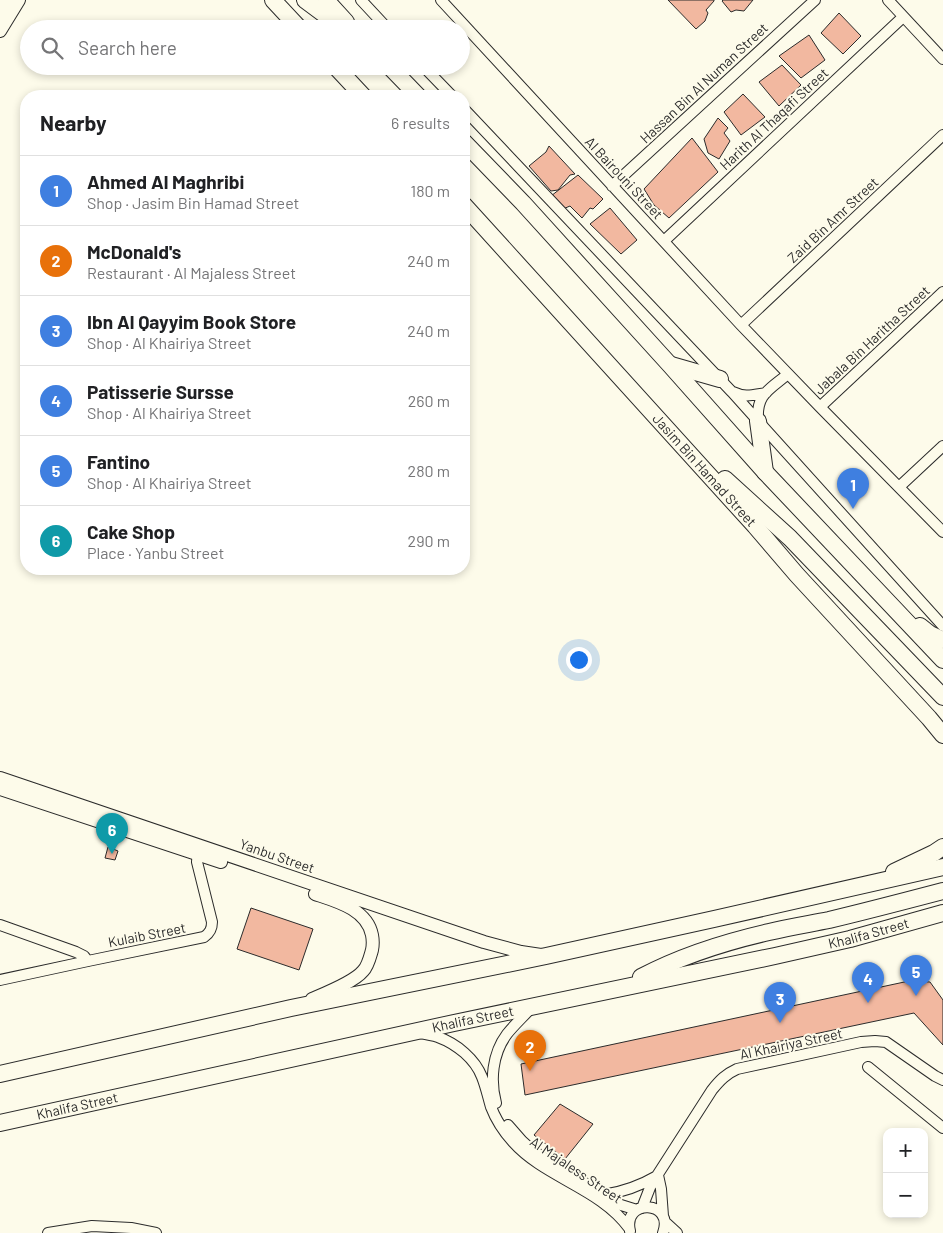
<!DOCTYPE html>
<meta charset="utf-8">
<style>
:root{--surface:#fff;--page:#f2f2f2;--text:#202124;--muted:#757577;--line:#e0e0e0;--accent:#1a73e8}
body{margin:0;font-family:Barlow,sans-serif;background:var(--page);color:var(--text)}
.controls{position:absolute;right:15px;bottom:15px;display:grid;overflow:hidden;border-radius:10px;box-shadow:0 2px 8px #0003}
.controls button{width:45px;height:45px;display:grid;place-items:center;padding:0;border:0;border-bottom:1px solid var(--line);background:var(--surface);color:var(--text);font:25px sans-serif}
.you{position:absolute;left:578px;top:659px;width:18px;height:18px;margin:-12px;border:4px solid #fff;border-radius:50%;background:#1a73e8;box-shadow:0 0 0 8px #1a73e833}
.badge{display:grid;place-items:center;width:32px;height:32px;border-radius:50%;background:var(--accent);color:#fff;font-size:16px;font-weight:700}
.pin{position:absolute;translate:-50% -41px;filter:drop-shadow(0 1px 2px #0008)}
.pin::after{content:'';position:absolute;top:26px;width:18px;height:15px;background:inherit;clip-path:polygon(0 0,100% 0,50% 100%)}
.list{margin:0;padding:0;list-style:none}
h2{display:flex;justify-content:space-between;align-items:center;height:65px;margin:0;padding:0 20px;font-size:21px}
h2 small{font-size:16px;font-weight:400;color:var(--muted)}
.list li{display:grid;grid-template-columns:32px 1fr auto;gap:15px;align-items:center;box-sizing:border-box;height:70px;padding:0 20px;border-top:1px solid var(--line)}
.list b{display:block;font-size:19px;white-space:nowrap}
.list p{margin:0;font-size:16px;white-space:nowrap;color:var(--muted)}
.list em{font-size:16px;font-style:normal;color:var(--muted)}
.icon{flex:none;width:28px;height:28px;fill:none;stroke:currentColor;stroke-width:2;stroke-linecap:round;stroke-linejoin:round}
.map{position:relative;flex:none;width:943px;height:1233px;overflow:hidden}
.search{position:absolute;background:var(--surface);box-shadow:0 2px 8px #0003;left:20px;top:20px;width:450px;height:55px;display:flex;align-items:center;gap:12px;box-sizing:border-box;padding:0 18px;border-radius:28px;color:var(--muted);font-size:19px}
.panel{position:absolute;background:var(--surface);box-shadow:0 2px 8px #0003;left:20px;top:90px;width:450px;height:485px;border-radius:20px}
.map>svg:first-child{display:block}
.building{fill:#f2b8a0;stroke:#2b2b2b}
.lines{fill:none;stroke-linecap:round;stroke-linejoin:round}
.minor-casing{stroke:#2b2b2b;stroke-width:12}
.tertiary-casing{stroke:#2b2b2b;stroke-width:14}
.primary-casing{stroke:#2b2b2b;stroke-width:18}
.minor{stroke:#fdfbea;stroke-width:10}
.tertiary{stroke:#fdfbea;stroke-width:12}
.primary{stroke:#fdfbea;stroke-width:16}
.labels{text-anchor:middle;stroke-width:4;stroke-linejoin:round;paint-order:stroke}
.street-label{font-size:14px;fill:#2b2b2b;stroke:#fdfbea}
</style>
<div class="map">
<svg width="943" height="1233" viewBox="0 0 943 1233">
<rect width="100%" height="100%" fill="#fdfbea"/>
<!-- building -->
<path class="building" d="M668 0H714V1L706 10 708 13 705 21 696 29Z
M723 0H753L744 11 736 10 731 12 722 1Z
M839 13 861 36 843 54 821 33Z
M809 35 825 60 801 78 779 56Z
M782 65 801 85 779 106 759 82Z
M743 94 765 117 741 135 724 112Z
M718 118 728 128 724 133 730 141 719 159 708 153 704 139Z
M692 138 718 172 669 218 654 205 644 189Z
M549 146 575 174 570 175 558 190 551 191 529 166 546 152Z
M578 175 603 199 593 209 590 208 582 218 570 206 563 209 551 196Z
M610 208 637 240 621 254 590 224Z
M108 847 118 851 115 860 105 858Z
M251 908 313 929 299 970 237 949Z
M909 981 930 982 943 1000V1045L914 1013 525 1095 521 1064Z
M560 1104 593 1124 565 1159 534 1135Z"/>
<g class="lines">
<defs>
<path id="minor" d="M361 0 388 29
M441 0 741 325 820 407 943 532
M888 0 943 59
M423 66 452 96
M464 109 732 392 758 421 943 626
M612 186 815 0
M664 241 903 17
M741 325 943 135
M733 392C746 398 752 395 766 393
M820 407 943 292
M758 421C756 394 769 390 788 374
M899 487 943 446
M0 925 76 952 84 956 88 961
M0 980 88 961 204 937C210 933 212 929 212 922L197 862 198 849
M420 1033C426 1034 432 1035 438 1037 457 1044 475 1059 482 1077 486 1087 488 1097 491 1107 496 1120 504 1132 513 1142 545 1178 600 1188 629 1228
M868 1067 943 1128
M496 1103C490 1081 492 1054 507 1034 514 1025 523 1017 531 1008
M508 1125 522 1141 532 1150 614 1201 621 1205 637 1210
M658 1175 661 1189 663 1216
M603 1195C623 1192 640 1186 657 1176
M642 1208 651 1185 712 1090C720 1080 726 1074 737 1069L861 1042 875 1041 886 1042 935 1076 943 1080
M665 1222 677 1233
M630 1231C622 1198 675 1200 663 1233
M48 1233 92 1226 131 1228 156 1233"/>
<path id="tertiary" d="M0 31 19 0
M0 778 484 942 521 952 541 955
M0 789 221 862
M312 999C326 993 354 982 363 971 368 966 370 957 372 950 373 945 373 940 372 935 367 909 336 901 315 894"/>
<g id="primary">
<path d="M273 0 300 29"/>
<path d="M305 0 344 29"/>
<path d="M326 0 346 22"/>
<path d="M0 20 1 15 9 0"/>
<path d="M335 66 363 96"/>
<path d="M389 66 418 96"/>
<path d="M464 142 523 203 670 365 765 472 943 660"/>
<path id="s1" d="M464 205 755 526 797 575 929 718 943 735"/>
<path d="M671 365 720 379"/>
<path d="M758 421 765 472"/>
<path d="M725 479 790 538 943 697"/>
<path d="M920 626 930 634 943 640"/>
<path d="M894 872 934 853 943 847"/>
<path d="M641 977C681 956 725 942 769 932 789 927 809 924 829 920 867 911 905 901 943 891"/>
<path d="M0 1074 291 1008 546 956 714 919 943 867"/>
<path id="s2" d="M0 1123 454 1023 775 956 850 939 943 913"/>
</g>
</defs>
<!-- minor casing -->
<use href="#minor" class="minor-casing"/>
<!-- tertiary casing -->
<use href="#tertiary" class="tertiary-casing"/>
<!-- primary casing -->
<use href="#primary" class="primary-casing"/>
<!-- minor -->
<use href="#minor" class="minor"/>
<!-- tertiary -->
<use href="#tertiary" class="tertiary"/>
<!-- primary -->
<use href="#primary" class="primary"/>
</g>
<g class="labels">
<!-- street labels -->
<g class="street-label">
<text transform="translate(704 83) rotate(-43)" y="5">Hassan Bin Al Numan Street</text>
<text transform="translate(774 119) rotate(-43)" y="5">Harith Al Thaqafi Street</text>
<text transform="translate(624 178) rotate(47)" y="5">Al Bairouni Street</text>
<text transform="translate(833 220) rotate(-43)" y="5">Zaid Bin Amr Street</text>
<text transform="translate(872 340) rotate(-43)" y="5">Jabala Bin Haritha Street</text>
<text dy="5" stroke="none"><textPath href="#s1" startOffset="358">Jasim Bin Hamad Street</textPath></text>
<text transform="translate(277 856) rotate(19)" y="5">Yanbu Street</text>
<text dy="5" stroke="none"><textPath href="#s2" startOffset="889">Khalifa Street</textPath></text>
<text transform="translate(147 935) rotate(-11)" y="5">Kulaib Street</text>
<text dy="5" stroke="none"><textPath href="#s2" startOffset="484">Khalifa Street</textPath></text>
<text transform="translate(791 1044) rotate(-12)" y="5">Al Khairiya Street</text>
<text dy="5" stroke="none"><textPath href="#s2" startOffset="79">Khalifa Street</textPath></text>
<text transform="translate(576 1170) rotate(34)" y="5">Al Majaless Street</text>
</g>
</g>
</svg>
<div class="controls">
<button>+</button>
<button>−</button>
</div>
<div class="you"></div>
<div class="pin badge" style="left:853px;top:509px;background:#3f7fe0">1</div>
<div class="pin badge" style="left:530px;top:1071px;background:#e8710a">2</div>
<div class="pin badge" style="left:780px;top:1023px;background:#3f7fe0">3</div>
<div class="pin badge" style="left:868px;top:1003px;background:#3f7fe0">4</div>
<div class="pin badge" style="left:916px;top:996px;background:#3f7fe0">5</div>
<div class="pin badge" style="left:112px;top:854px;background:#0f9aa8">6</div>
<div class="search"><svg class="icon" aria-label="search" viewBox="0 0 24 24"><circle cx="10" cy="10" r="6"/><path d="M15 15l6 6"/></svg>Search here</div>
<section class="panel">
<h2>Nearby<small>6 results</small></h2>
<ul class="list">
<li><span class="badge" style="background:#3f7fe0">1</span><div><b>Ahmed Al Maghribi</b><p>Shop · Jasim Bin Hamad Street</p></div><em>180 m</em></li>
<li><span class="badge" style="background:#e8710a">2</span><div><b>McDonald's</b><p>Restaurant · Al Majaless Street</p></div><em>240 m</em></li>
<li><span class="badge" style="background:#3f7fe0">3</span><div><b>Ibn Al Qayyim Book Store</b><p>Shop · Al Khairiya Street</p></div><em>240 m</em></li>
<li><span class="badge" style="background:#3f7fe0">4</span><div><b>Patisserie Sursse</b><p>Shop · Al Khairiya Street</p></div><em>260 m</em></li>
<li><span class="badge" style="background:#3f7fe0">5</span><div><b>Fantino</b><p>Shop · Al Khairiya Street</p></div><em>280 m</em></li>
<li><span class="badge" style="background:#0f9aa8">6</span><div><b>Cake Shop</b><p>Place · Yanbu Street</p></div><em>290 m</em></li>
</ul>
</section>
</div>
